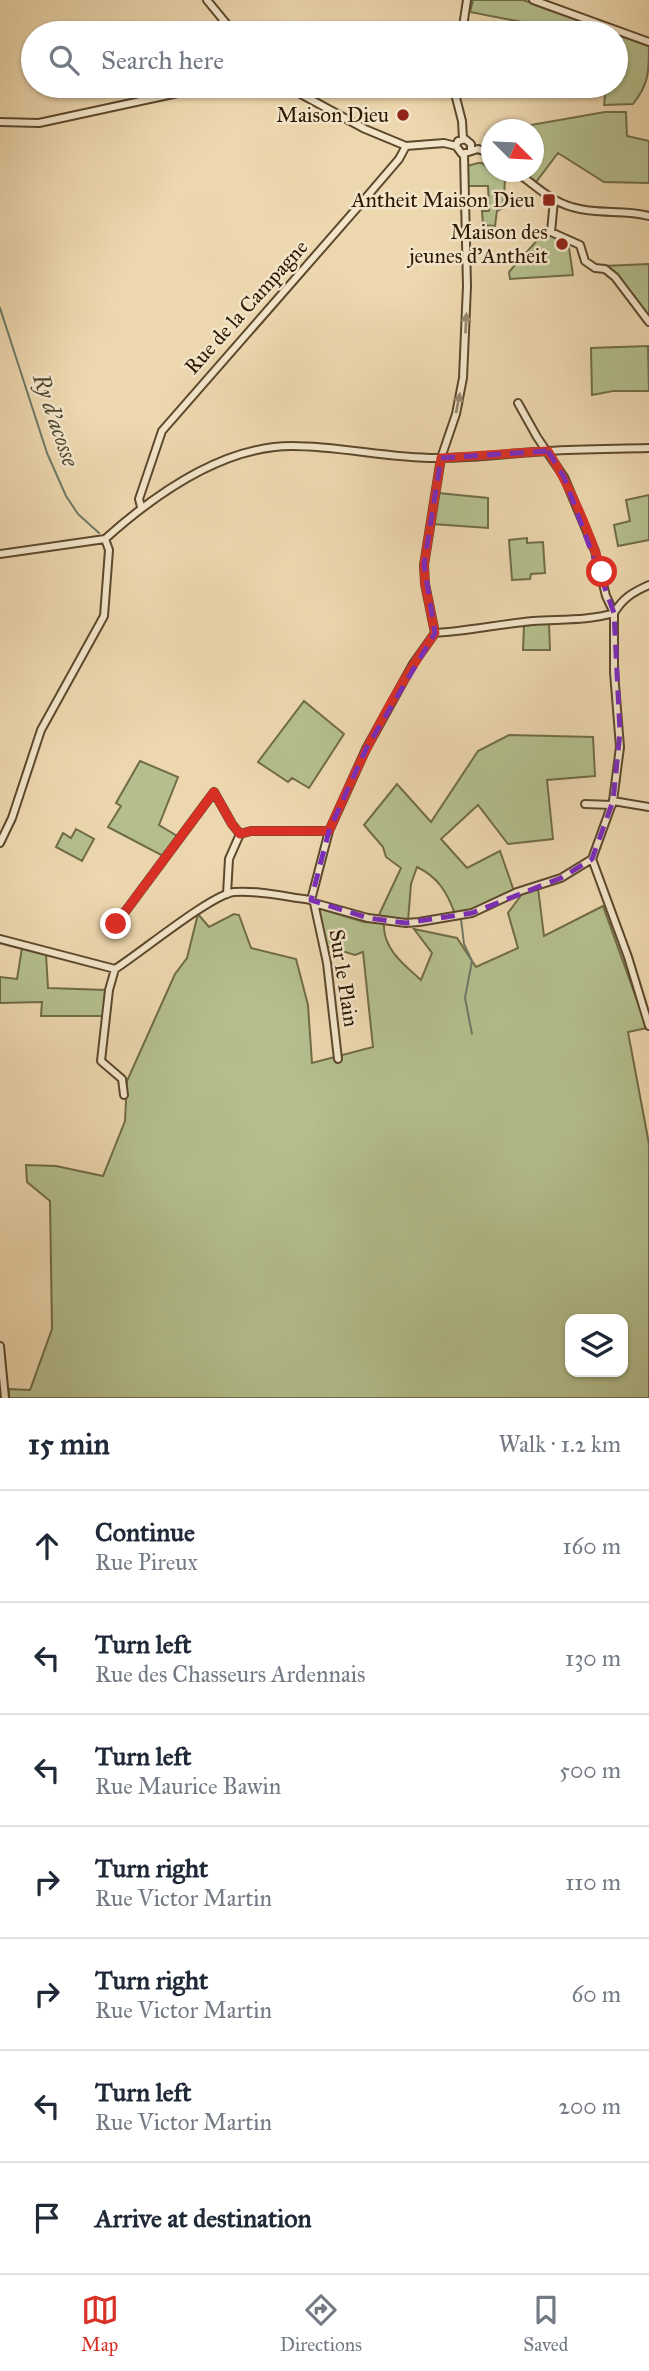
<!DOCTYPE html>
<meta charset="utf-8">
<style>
:root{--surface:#fff;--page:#f2f2f3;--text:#1f2937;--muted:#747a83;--line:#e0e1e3;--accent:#d93025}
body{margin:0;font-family:"IM FELL Great Primer",serif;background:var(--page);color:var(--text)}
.controls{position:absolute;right:21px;bottom:21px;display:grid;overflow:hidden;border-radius:14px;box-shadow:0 2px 5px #0004}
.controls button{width:63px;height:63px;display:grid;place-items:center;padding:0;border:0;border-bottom:2px solid var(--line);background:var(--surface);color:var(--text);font:35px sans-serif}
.compass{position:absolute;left:481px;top:119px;width:63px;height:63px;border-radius:50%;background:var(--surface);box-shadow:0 2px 5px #0004;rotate:114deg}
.stop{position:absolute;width:21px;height:21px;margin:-16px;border:5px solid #d93025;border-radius:50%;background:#fff}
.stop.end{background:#d93025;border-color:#fff;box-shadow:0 2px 7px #0008}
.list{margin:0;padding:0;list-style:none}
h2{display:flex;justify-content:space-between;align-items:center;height:91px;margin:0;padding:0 28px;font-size:30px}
h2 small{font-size:23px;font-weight:400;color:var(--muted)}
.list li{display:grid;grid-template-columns:46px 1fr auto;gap:21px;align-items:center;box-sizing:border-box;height:112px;padding:0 28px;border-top:2px solid var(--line)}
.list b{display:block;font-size:26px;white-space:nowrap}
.list p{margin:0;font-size:23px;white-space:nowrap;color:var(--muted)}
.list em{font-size:23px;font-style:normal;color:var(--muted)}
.icon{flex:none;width:38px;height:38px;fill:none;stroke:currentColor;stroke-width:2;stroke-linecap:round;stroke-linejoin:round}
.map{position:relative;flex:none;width:649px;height:1398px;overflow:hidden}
.search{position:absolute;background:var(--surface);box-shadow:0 2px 5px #0004;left:21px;right:21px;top:21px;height:77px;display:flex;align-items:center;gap:18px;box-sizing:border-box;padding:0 24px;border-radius:38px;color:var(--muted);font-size:26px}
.sheet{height:875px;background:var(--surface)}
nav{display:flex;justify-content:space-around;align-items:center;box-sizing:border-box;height:98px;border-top:2px solid var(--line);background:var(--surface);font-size:19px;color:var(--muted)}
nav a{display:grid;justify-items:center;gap:4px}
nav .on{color:var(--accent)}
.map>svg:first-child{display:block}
.green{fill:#b4bf8d;stroke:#706c47;stroke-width:2;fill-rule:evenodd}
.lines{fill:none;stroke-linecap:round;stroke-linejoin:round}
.stream{stroke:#6d7966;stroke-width:2}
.minor-casing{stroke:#5c482c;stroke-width:10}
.minor{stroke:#f3e5ca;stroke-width:6}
.oneway{fill:#998970}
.route{stroke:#d93025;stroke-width:9}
.marked{fill:none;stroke:#7b2cbf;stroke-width:5;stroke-dasharray:14 9;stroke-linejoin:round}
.poi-dot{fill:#8f2418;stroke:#f3e5ca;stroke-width:2.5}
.labels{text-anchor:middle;stroke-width:5;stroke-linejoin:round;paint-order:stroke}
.poi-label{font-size:21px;fill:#2c1801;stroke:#f3e5ca;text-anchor:end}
.street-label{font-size:21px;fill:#2c1801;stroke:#f3e5ca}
.water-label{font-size:23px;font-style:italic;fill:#4d4933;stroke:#f3e5ca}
</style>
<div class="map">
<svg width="649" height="1398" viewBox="0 0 649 1398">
<rect width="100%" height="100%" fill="#edd7ae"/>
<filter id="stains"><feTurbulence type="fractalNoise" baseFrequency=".00286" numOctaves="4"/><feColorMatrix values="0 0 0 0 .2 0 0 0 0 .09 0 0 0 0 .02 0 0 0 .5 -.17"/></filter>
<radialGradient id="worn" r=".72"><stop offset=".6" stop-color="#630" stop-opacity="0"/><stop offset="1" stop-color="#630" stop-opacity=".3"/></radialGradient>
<!-- green -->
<path class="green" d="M473 0H523L649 44C649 72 649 84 633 104L604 105 606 86H616V33H578L470 12Z
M605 112H626L627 136 649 141V183L604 182 558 153 536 182 522 172H534V130L508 129Z
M478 163H482L505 181 503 208 497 211 495 226 483 225 482 211H489L488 186H467V166Z
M548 228 568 241 573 275 510 279 509 272Z
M649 264V319L604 266Z
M648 346 649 391H613L592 395 591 348Z
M438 493 488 498V528L433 524Z
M649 495V540L618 546 614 525 630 521 626 500Z
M527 538V543L543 542 545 573 531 574 530 579 512 580 509 540Z
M549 623 550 650H523L524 625Z
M304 701 344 734 309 788 292 778 288 782 258 762Z
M509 735 593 737 595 776 547 780 553 839 508 844 478 805 441 839 467 868 500 851 514 891 480 907 455 914C447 892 438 877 417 867L411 884 408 921 378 917 401 868 386 857 383 847 364 825 397 784 431 822 478 751Z
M140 761 178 777 159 825 179 837 165 857 108 827 121 806 116 803Z
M76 829 94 839 82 861 56 847 63 833 71 838Z
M538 888 544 936 603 906 647 1028 628 1032 649 1144V1398H9V1389L30 1390 52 1329 50 1201 27 1182 26 1165 56 1166 103 1176 125 1121 127 1081 175 974 187 958 198 914 209 927 234 914 239 915 251 948 296 959 308 1005 312 1063 373 1047 363 952 355 955 325 946 317 913 321 909 364 922 384 923C382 948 404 965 421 980L432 953 414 929 457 938 476 967 518 948 508 913 522 894ZM570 1319H623V1372H570Z
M22 948 46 954 48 988 107 990 103 1016H41L42 1002 0 1003V977L17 979Z"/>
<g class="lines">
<!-- stream -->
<path class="stream" d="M0 308 47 453 66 496 78 514 99 533
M461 919 464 944 472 961 465 998 472 1034"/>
<defs>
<path id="minor" d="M207 0 234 33
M533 0 649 42
M462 33 467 0
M286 86 365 129 406 146 444 143 456 146
M453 86 462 121 463 139
M0 122 39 123 210 86
M456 146 462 154 478 149 491 154
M456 146 458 141 465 139 471 144V150
M516 172C534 184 550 201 572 207 597 215 624 209 649 216
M554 200 551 232 580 245 585 261 595 268 605 269 615 277 649 322
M518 403 537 437 564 477 595 551 606 596 614 613V672L620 747 613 801 592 859 628 957 649 1026
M141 507 139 499 162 431 357 208 399 159 406 146
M105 539C154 495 223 446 292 446 342 446 391 459 441 458 477 458 512 453 548 451 581 449 615 449 649 448
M0 554 105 539
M435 633C468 631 500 624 533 621 560 619 588 621 614 613 623 598 633 592 649 585
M613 801 649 807
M585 804 612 805
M240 834 251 831H329
M0 843 12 818 41 730 104 616 109 550 105 539
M227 894 229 859 240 834
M311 900 329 831 366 749 413 664 435 633 425 584 424 565 441 458 456 414 463 378 467 286 464 154
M314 903 327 963 338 1059
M116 924 214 792 232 824 240 834
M0 939 115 969C139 954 212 894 234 892 259 890 286 897 311 900L314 903 368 918 406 923 419 922 472 913 517 892 561 878 592 859
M115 969 109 990 101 1061 122 1079 124 1095
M0 1346 5 1398"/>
</defs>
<!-- minor casing -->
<use href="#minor" class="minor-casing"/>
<!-- minor -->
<use href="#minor" class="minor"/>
</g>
<!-- one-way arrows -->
<defs><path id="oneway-solid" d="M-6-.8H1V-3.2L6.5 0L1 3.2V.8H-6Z" transform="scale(1.75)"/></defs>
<g class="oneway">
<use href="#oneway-solid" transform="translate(466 323) rotate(-87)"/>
<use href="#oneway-solid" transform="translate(458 403) rotate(-79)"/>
</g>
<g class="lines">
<!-- route -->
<path class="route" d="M116 924 214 792 232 824 240 834 251 831H329C359 762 391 694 435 633L425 584 424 565 441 458 548 451C571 489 589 530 602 572"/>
</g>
<!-- marked area -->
<path class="marked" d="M548 451 564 477 614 613 620 732 613 801 592 859 561 878 472 913 406 923 368 918 311 900 329 831 366 749 435 633 424 565 441 458Z"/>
<!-- markers -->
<g class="poi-dot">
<circle cx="403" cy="115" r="7"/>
<rect x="542" y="193" width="14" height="14" rx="3.5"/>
<circle cx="562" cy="244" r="7"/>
</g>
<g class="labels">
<!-- poi labels -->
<g class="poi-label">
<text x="389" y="122">Maison Dieu</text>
<text x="535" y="207">Antheit Maison Dieu</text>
<text x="548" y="239">Maison des<tspan x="548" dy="24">jeunes d'Antheit</tspan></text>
</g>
<!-- street labels -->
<g class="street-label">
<text transform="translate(246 307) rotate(-48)" y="7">Rue de la Campagne</text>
<text transform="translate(344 978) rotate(81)" y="7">Sur le Plain</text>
</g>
<!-- water labels -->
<g class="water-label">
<text transform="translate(56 420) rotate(71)" y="8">Ry d'acosse</text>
</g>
</g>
<rect width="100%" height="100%" filter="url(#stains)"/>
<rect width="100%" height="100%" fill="url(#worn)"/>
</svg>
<div class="controls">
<button><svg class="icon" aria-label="layers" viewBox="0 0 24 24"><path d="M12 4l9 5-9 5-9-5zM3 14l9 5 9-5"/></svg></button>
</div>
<svg class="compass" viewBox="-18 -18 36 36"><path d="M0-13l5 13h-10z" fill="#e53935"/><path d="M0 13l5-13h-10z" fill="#747a83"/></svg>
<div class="stop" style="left:602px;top:572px"></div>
<div class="stop end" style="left:116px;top:924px"></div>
<div class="search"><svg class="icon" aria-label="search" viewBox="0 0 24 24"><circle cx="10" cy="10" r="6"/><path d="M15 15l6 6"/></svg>Search here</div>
</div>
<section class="sheet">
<h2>15 min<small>Walk · 1.2 km</small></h2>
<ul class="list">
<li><svg class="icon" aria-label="ahead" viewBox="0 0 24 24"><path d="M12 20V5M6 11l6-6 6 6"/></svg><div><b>Continue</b><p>Rue Pireux</p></div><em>160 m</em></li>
<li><svg class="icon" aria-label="left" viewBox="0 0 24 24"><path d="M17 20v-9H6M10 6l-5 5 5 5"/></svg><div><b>Turn left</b><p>Rue des Chasseurs Ardennais</p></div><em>130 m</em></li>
<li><svg class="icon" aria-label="left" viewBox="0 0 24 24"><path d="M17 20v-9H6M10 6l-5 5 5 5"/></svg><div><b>Turn left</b><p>Rue Maurice Bawin</p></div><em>500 m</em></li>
<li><svg class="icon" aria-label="right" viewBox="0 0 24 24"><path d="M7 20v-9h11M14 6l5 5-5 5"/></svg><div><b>Turn right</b><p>Rue Victor Martin</p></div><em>110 m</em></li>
<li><svg class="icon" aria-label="right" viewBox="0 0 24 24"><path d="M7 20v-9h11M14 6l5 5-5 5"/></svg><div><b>Turn right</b><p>Rue Victor Martin</p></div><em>60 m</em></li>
<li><svg class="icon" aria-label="left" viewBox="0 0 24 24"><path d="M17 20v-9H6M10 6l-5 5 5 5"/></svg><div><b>Turn left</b><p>Rue Victor Martin</p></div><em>200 m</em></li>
<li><svg class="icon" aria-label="arrive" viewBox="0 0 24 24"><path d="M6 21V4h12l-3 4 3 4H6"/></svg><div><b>Arrive at destination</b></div></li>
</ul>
</section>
<nav>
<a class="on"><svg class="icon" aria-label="map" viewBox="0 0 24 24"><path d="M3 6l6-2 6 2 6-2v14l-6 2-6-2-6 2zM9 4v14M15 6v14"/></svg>Map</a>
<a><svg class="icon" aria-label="directions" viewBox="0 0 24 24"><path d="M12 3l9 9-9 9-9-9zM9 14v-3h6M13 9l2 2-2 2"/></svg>Directions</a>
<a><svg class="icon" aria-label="saved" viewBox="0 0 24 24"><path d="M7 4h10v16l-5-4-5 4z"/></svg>Saved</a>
</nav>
